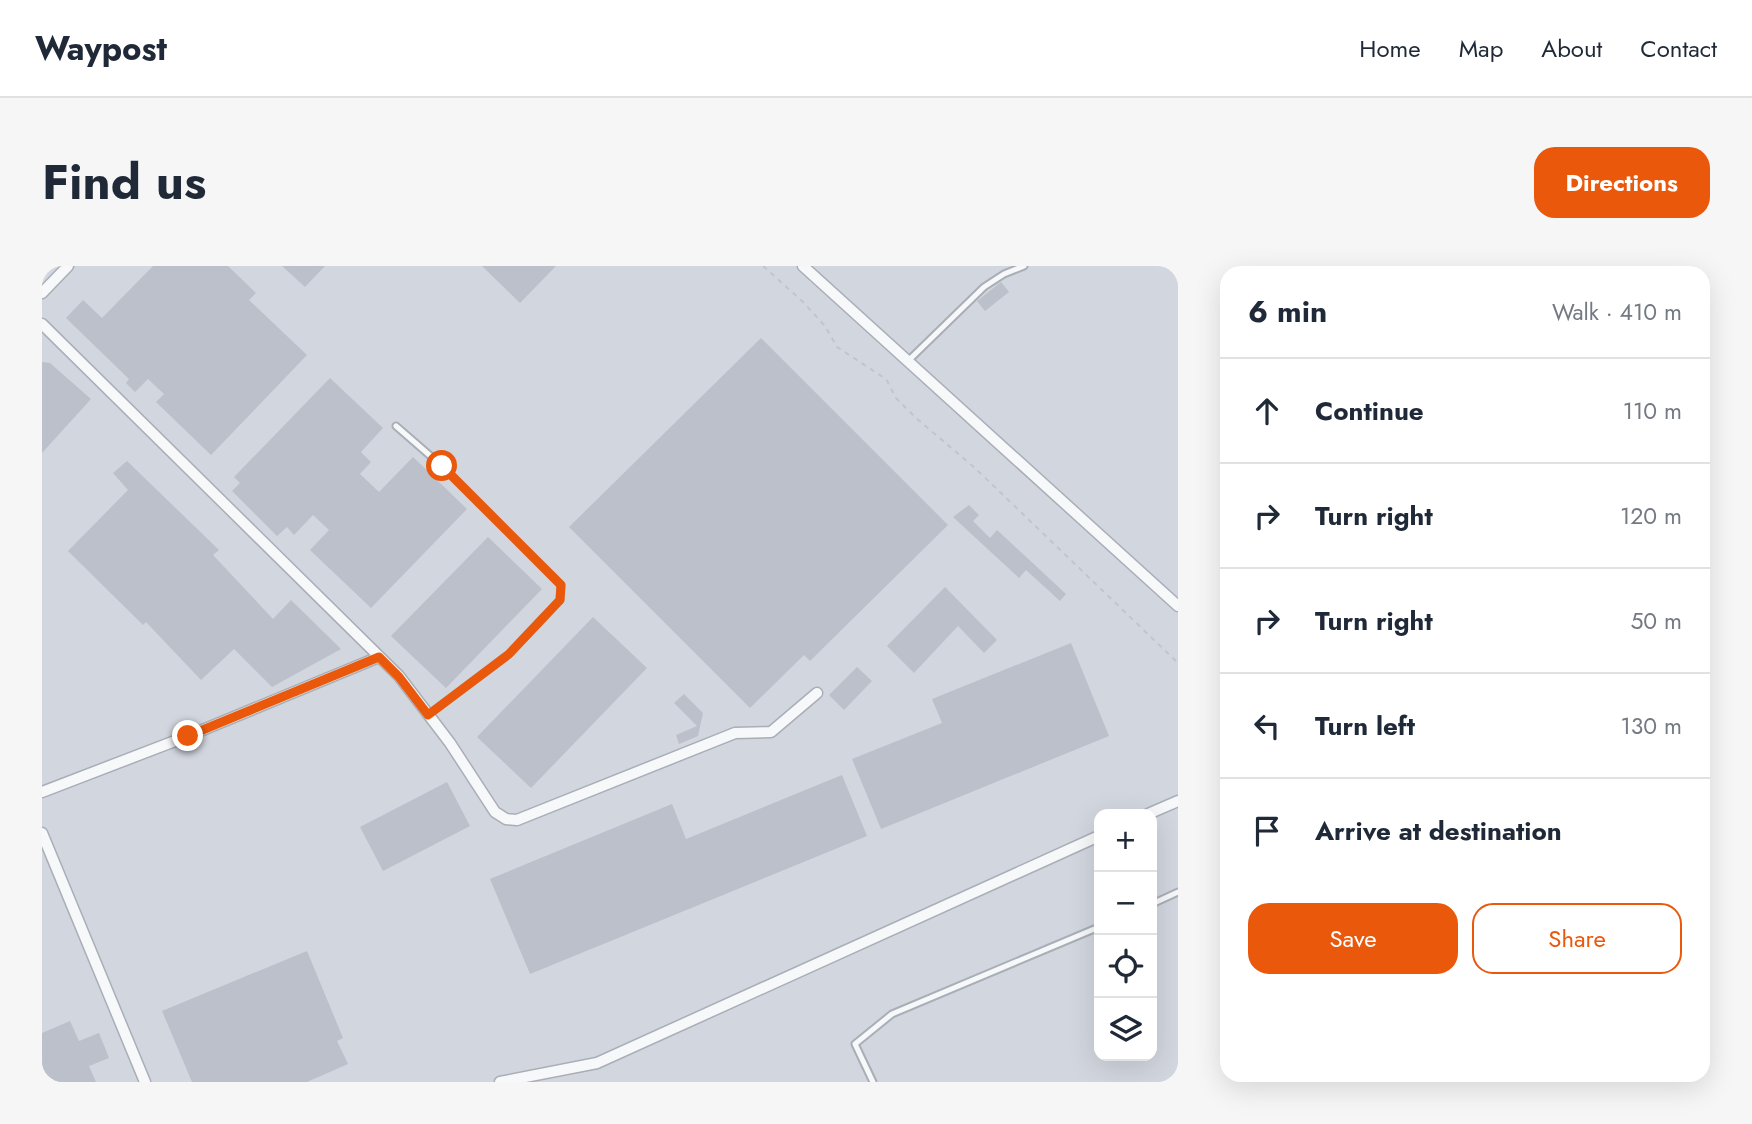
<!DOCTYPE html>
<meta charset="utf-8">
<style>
:root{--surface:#fff;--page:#f6f6f7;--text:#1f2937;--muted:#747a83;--line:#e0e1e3;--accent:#ea580c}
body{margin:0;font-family:Jost,sans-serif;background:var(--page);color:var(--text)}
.controls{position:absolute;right:21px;bottom:21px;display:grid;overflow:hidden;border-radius:14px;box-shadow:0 7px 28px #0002}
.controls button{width:63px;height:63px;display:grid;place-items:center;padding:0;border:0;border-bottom:2px solid var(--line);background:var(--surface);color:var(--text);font:35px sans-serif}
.stop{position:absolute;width:21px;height:21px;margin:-16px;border:5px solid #ea580c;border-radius:50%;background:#fff}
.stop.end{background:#ea580c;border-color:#fff;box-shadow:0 2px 7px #0008}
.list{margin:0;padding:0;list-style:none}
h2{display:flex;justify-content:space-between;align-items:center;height:91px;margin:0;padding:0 28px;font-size:30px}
h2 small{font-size:23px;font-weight:400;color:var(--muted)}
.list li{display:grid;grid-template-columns:46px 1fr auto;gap:21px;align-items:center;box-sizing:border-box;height:105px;padding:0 28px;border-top:2px solid var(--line)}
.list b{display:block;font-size:26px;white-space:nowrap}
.list em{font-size:23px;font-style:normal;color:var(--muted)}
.actions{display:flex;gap:14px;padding:21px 28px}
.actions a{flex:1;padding:16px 0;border:2px solid var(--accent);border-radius:21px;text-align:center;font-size:24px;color:var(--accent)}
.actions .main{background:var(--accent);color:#fff}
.icon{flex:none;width:38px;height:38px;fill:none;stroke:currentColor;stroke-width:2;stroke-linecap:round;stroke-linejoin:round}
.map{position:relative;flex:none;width:1136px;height:816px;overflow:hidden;border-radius:21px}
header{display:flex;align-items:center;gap:42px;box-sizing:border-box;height:98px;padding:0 35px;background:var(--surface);border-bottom:2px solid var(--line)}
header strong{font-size:33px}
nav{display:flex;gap:38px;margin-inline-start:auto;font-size:24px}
.intro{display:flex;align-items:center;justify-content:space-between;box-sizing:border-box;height:168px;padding:0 42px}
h1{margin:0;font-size:49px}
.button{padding:18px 32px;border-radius:21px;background:var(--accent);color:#fff;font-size:24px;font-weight:700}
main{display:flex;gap:42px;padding:0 42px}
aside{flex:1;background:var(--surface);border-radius:21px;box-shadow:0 7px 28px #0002}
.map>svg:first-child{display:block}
.built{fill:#d2d6de;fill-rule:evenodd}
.building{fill:#bbc0ca}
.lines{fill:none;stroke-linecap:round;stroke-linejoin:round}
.lane-casing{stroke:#a9aeb7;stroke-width:9}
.street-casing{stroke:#a9aeb7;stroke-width:13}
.path{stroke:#c2c5cb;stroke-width:2;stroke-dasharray:5 5;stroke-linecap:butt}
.lane{stroke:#f7f8fa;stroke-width:5}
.street{stroke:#f7f8fa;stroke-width:10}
.route{stroke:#ea580c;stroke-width:9}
</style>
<header>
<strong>Waypost</strong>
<nav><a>Home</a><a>Map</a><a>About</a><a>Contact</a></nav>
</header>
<div class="intro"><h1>Find us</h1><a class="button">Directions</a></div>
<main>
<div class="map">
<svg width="1136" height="816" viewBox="0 0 1136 816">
<rect width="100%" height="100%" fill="#e4e7ec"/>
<!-- built -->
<path class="built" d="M0 0H1136V816H0ZM1057 548H1110V790H1057Z"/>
<!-- building -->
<path class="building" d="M111 0H186L214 27 207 34 265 89 169 189 114 136 122 128 106 113 93 126 84 117 87 113 24 52 41 34 60 52Z
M240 0H283L263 21Z
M440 0H514L478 37Z
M959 16 967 26 943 45 935 35Z
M719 72 906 259 768 395 762 389 708 442 527 261Z
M0 96 8 97 49 133 0 187Z
M288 112 341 162 319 186 329 196 318 208 337 226 371 191 425 243 329 342 268 284 287 264 271 249 252 269 245 261 235 270 190 225 198 217 192 211Z
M85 195 177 284 171 289 231 353 249 334 299 383 230 421 192 383 159 414 104 356 101 359 26 285 86 224 71 207Z
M927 239 937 249 931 255 948 272 955 264 1024 328 1018 335 984 304 977 312 911 251Z
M446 271 500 323 404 422 349 370Z
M903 321 955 374 942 387 916 360 872 407 845 380Z
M551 351 605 402 489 522 435 471Z
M1029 377 1067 470 839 563 810 493 900 457 890 433Z
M815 401 830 415 802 444 787 429Z
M642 428 661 447 656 470 637 478 634 469 655 460 632 437Z
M800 509 825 570 488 708 448 613 630 538 644 573Z
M405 516 428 560 341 605 318 561Z
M265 685 301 772 295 775 306 798 265 816H150L120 745Z
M28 755 37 775 57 767 67 792 47 800 54 816H0V767Z"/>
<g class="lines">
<defs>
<path id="lane" d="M867 94 942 21 962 8 982 0
M354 160 400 200 519 319 518 334 467 388 386 449
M1110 638 1136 626
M831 816 813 778 850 748 1057 661"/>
<path id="street" d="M761 0 1136 340
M0 27 26 0
M0 58 357 410 408 477 453 546 464 553 475 554 693 467 729 466 775 427
M0 526 146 470 337 391
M1106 548 1136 535
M0 567 103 816
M458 816 555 797 1057 570"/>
</defs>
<!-- lane casing -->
<use href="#lane" class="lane-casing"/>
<!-- street casing -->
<use href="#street" class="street-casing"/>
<!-- path -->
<path class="path" d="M721 0 760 35 783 60 795 81 844 113 854 132 873 151 934 203 1136 397"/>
<!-- lane -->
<use href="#lane" class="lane"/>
<!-- street -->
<use href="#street" class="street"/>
</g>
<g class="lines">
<!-- route -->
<path class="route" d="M146 470 337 391 357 411 386 449 467 388 518 334 519 319 400 200"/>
</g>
</svg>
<div class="controls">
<button>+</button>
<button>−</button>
<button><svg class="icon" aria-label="locate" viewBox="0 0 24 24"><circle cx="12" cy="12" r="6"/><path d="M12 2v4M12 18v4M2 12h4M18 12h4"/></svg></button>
<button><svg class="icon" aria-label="layers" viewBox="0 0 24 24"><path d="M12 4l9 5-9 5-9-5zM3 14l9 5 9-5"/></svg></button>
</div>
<div class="stop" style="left:400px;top:200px"></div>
<div class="stop end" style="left:146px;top:470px"></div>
</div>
<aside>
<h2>6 min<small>Walk · 410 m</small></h2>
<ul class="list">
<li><svg class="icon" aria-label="ahead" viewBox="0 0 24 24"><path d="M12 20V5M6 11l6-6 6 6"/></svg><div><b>Continue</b></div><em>110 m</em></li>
<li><svg class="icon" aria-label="right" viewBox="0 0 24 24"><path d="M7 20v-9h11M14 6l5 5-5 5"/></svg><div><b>Turn right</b></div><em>120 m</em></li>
<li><svg class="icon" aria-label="right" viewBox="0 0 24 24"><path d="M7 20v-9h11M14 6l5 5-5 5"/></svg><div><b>Turn right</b></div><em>50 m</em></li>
<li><svg class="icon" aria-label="left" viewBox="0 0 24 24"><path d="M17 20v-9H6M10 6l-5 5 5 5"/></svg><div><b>Turn left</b></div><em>130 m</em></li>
<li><svg class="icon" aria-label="arrive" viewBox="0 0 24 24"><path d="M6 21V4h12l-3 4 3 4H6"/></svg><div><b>Arrive at destination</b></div></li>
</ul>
<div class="actions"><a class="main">Save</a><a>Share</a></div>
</aside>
</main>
